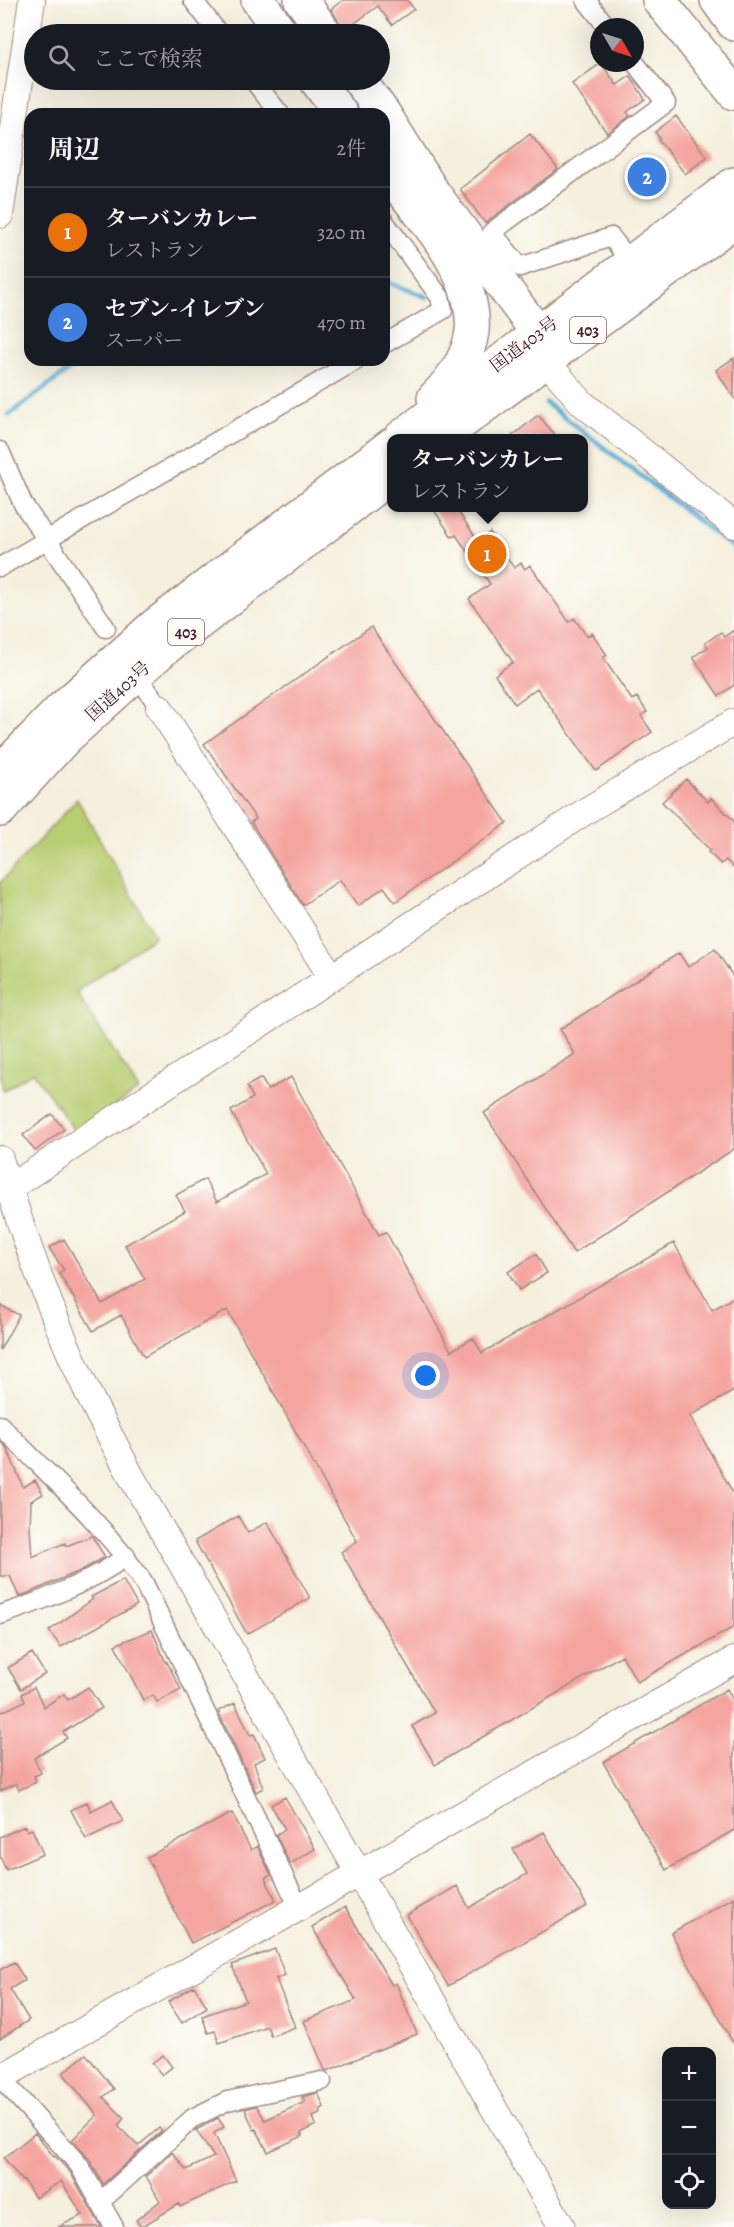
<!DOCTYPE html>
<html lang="ja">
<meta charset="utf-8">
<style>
:root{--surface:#171b24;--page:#242831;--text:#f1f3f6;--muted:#9ea1a6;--line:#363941;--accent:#d93025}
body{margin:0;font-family:Alegreya,"Noto Serif JP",serif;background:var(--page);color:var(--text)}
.controls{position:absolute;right:18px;bottom:18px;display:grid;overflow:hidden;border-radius:12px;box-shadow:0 6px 24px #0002}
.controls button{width:54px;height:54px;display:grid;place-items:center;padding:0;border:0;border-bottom:2px solid var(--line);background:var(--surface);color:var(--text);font:30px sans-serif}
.compass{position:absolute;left:590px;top:18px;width:54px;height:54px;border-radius:50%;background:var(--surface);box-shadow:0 6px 24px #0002;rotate:129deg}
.you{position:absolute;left:426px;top:1376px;width:21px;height:21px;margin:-15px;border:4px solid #fff;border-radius:50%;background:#1a73e8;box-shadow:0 0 0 9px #1a73e833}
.badge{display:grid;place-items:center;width:39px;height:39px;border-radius:50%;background:var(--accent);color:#fff;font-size:20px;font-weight:700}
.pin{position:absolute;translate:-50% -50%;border:3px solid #fff;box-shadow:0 2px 6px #0006}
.popup{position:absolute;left:387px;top:434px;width:201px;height:78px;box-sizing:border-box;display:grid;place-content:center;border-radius:12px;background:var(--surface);filter:drop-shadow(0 2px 4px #0005);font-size:20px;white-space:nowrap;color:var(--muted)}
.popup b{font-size:22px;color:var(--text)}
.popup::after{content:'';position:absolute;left:50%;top:100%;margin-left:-12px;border:12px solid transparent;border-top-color:var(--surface)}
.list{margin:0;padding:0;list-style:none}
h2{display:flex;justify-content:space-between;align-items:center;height:78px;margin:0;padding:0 24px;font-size:26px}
h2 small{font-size:20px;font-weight:400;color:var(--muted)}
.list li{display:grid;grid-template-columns:39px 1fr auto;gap:18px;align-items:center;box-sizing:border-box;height:90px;padding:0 24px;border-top:2px solid var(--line)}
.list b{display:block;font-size:22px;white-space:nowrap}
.list p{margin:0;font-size:20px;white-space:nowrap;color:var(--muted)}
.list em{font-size:20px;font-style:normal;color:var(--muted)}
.icon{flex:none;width:33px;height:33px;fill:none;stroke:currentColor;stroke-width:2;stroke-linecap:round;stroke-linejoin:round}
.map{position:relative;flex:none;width:734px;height:2227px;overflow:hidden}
.search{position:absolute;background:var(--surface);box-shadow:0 6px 24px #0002;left:24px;top:24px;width:366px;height:66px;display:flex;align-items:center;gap:15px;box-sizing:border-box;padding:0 21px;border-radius:33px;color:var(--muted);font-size:22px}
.panel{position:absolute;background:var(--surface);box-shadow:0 6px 24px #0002;left:24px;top:108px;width:366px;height:258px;border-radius:18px}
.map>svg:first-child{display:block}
.green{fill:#b7cd71;stroke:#80764e;stroke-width:1.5}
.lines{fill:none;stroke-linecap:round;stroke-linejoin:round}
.stream{stroke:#5cadd7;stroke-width:5}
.building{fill:#f5a5a0}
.street-casing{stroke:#a08884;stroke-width:21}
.secondary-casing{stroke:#a08884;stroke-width:28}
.highway-casing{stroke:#a08884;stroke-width:36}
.street{stroke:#fff;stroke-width:18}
.secondary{stroke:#fff;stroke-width:26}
.highway{stroke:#fff;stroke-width:33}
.labels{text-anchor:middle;stroke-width:6;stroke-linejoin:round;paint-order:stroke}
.shield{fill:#fdfcf7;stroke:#806168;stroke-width:1.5}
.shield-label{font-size:16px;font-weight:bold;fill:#4a1f2b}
.street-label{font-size:18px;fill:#4a1f2b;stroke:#fdfcf7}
</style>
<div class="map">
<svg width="734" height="2227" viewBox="0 0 734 2227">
<rect width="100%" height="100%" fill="#fdfcf7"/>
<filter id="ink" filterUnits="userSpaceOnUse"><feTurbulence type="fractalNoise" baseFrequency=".0167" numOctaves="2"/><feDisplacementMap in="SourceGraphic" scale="12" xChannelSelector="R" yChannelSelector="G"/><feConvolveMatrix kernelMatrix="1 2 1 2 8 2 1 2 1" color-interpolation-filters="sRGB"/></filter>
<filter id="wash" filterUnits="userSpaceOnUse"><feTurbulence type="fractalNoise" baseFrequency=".008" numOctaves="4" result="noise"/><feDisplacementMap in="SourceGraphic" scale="24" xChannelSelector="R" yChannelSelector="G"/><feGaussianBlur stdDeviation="1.35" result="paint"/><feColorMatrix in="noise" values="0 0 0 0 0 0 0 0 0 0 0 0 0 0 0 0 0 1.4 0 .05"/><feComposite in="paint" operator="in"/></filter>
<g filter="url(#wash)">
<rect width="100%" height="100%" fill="#f5f0de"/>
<!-- green -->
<path class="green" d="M77 799 155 936 76 992 139 1090 76 1133 33 1072 3 1091 0 1071V883Z"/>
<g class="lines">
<!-- stream -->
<path class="stream" d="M384 281 427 297
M546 403 734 548
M9 415 82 360"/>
</g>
<g id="blocks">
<!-- building -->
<path class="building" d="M343 0H407L414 9 392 25 378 6 344 31 331 9Z
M601 63 617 85 630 76 645 99 627 112 630 116 607 133 572 84Z
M676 116 707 157 685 174 658 139 660 138 655 132Z
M530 134 558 169 485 223 460 189Z
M734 358V398L716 370Z
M538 415 558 438H510Z
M432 507H455L478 541 490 532 514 568 521 563 525 569 530 565 569 622 574 618 587 636 592 633 607 655 603 658 632 700 637 697 647 712 641 716 652 732 596 771 537 688 515 704 495 675 513 662 469 599 490 584 456 535 452 537Z
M371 627 507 823 395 902 384 887 358 906 340 880 303 905 251 822 256 819 204 744Z
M734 630V685L719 696 693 657 708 647 705 643 721 632 724 637Z
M686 779 708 802 711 798 734 821V868L726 860 721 864 708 852 710 850 662 802Z
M715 949 734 978V1149L574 1253 484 1113 575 1054 560 1029 679 953 688 967Z
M291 1077 379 1235 386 1232 451 1351 473 1338 482 1353 674 1243 712 1310 734 1297V1391L690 1416 734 1495V1627L637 1682 622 1655 435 1765 412 1726 435 1713 341 1552 357 1541 227 1310 144 1357 121 1315 93 1331 59 1273 64 1270 49 1248 64 1239 102 1304 145 1279 125 1245 185 1211 176 1195 205 1179 217 1202 266 1174 231 1111 253 1098 247 1086 261 1078 268 1090Z
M52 1114 64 1129 35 1151 23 1135Z
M536 1254 547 1273 519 1290 508 1272Z
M0 1305 19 1315 0 1350Z
M0 1441 7 1448 23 1487 35 1480 43 1494 31 1501 30 1528 32 1557 65 1543 66 1546 92 1536 105 1557 82 1570 19 1597 10 1576H0Z
M238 1516 248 1533 267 1522 310 1598 247 1634 195 1541Z
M123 1580 137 1605 61 1647 49 1631 93 1599 91 1597Z
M152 1630 166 1663 167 1662 181 1690 157 1702 153 1695 143 1700 115 1645Z
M32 1653 45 1674 21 1689 8 1668Z
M34 1687 44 1707 64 1694 68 1700 88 1687 102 1708 63 1732 67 1738 34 1758 41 1773 34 1776 36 1782 19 1790 16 1784 0 1791V1713L25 1701 22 1694Z
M727 1689 734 1702V1830L666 1870 603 1762Z
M235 1703 250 1735 254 1734 265 1758 254 1763 263 1788 256 1792 218 1711Z
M285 1797 315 1849 290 1864 276 1835 285 1829 271 1805Z
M112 1800 123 1821 86 1839 71 1810 87 1802 91 1811Z
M232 1813 251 1850 257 1846 271 1875 265 1878 276 1900 191 1943 147 1857Z
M25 1826 27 1831 32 1829 43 1854 6 1870 0 1856V1837Z
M544 1832 587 1906 448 1986 407 1915 457 1886 469 1908 527 1874 513 1849Z
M734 1897V2044L671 1933Z
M345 1907 392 1985 396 1983 417 2034 327 2071 325 2070 304 2021 356 2000 312 1927Z
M275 1949 285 1975 276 1979 295 2027 271 2036 267 2026 219 2043 215 2031 208 2033 202 2016 246 2001 232 1965Z
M14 1962 25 1980 10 1989 29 2020 0 2039V1970Z
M194 1986 207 2007 182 2023 168 2002Z
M86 2054 114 2089 103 2097 124 2118 118 2126 138 2146 159 2128 162 2131 103 2184 89 2159 72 2140 97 2115 63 2073Z
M163 2055 172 2067 162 2075 152 2063Z
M318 2093 324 2107 320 2110 321 2113 313 2117 316 2125 301 2133 303 2136 268 2152 256 2129 254 2130 245 2109 257 2106 265 2120 305 2102 302 2097Z
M218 2118 224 2127 214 2133 236 2181 180 2207 179 2204 141 2227 136 2220 160 2201 146 2176 172 2152 186 2170 214 2157 196 2130Z
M35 2133 54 2157 55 2156 70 2172 101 2227H58L83 2215 61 2181 35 2198 24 2180 22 2181 4 2158Z"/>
</g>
</g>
<g filter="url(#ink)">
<use href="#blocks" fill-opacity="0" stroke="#a08884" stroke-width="1.5"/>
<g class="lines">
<defs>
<path id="street" d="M193 0 219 34
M586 0 607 27
M253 80 280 114
M384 221 440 297 443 310 384 344
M631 262 611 237 520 267 492 232 666 103 635 63
M0 451 23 504 106 628
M0 567 357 360
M146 688 159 707
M0 1425C49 1476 104 1524 144 1583L299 1908
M0 1615C37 1603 96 1580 126 1556
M0 2077 79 2165 114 2227
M100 2202 193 2118 227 2101 322 2081"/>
<path id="secondary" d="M0 215 32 0
M546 361 582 403 734 525
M159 707 331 976
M0 1159C24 1238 52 1317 87 1391 101 1420 117 1448 131 1476L562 2227
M9 1188 589 809 734 722
M0 2078 734 1660"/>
<path id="highway" d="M258 0 282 34
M301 0 326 34
M659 0 734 93
M717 0 734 24
M316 80 341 114
M359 80 384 114
M384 114 434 194 538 333 543 354
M384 169C418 211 477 272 472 331 469 357 452 380 434 398
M400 438 734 184
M441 438 734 221
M0 772 61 709 154 626 391 445
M0 810 64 740 163 650 391 476"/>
</defs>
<!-- street casing -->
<use href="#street" class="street-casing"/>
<!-- secondary casing -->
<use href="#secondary" class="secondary-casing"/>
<!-- highway casing -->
<use href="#highway" class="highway-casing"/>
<!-- street -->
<use href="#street" class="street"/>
<!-- secondary -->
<use href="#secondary" class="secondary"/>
<!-- highway -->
<use href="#highway" class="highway"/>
</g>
</g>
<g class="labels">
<!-- shield labels -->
<g class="shield">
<rect x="570" y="317" width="36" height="26" rx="4.5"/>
<rect x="168" y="619" width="36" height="26" rx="4.5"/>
</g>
<g class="shield-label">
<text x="588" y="336">403</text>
<text x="186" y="638">403</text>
</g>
<!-- street labels -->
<g class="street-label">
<text transform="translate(524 344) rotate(-37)" y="6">国道403号</text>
<text transform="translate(118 691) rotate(-42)" y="6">国道403号</text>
</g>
</g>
</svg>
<div class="controls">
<button>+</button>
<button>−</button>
<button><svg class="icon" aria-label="locate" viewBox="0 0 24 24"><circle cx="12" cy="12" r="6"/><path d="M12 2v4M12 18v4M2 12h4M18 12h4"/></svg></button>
</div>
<svg class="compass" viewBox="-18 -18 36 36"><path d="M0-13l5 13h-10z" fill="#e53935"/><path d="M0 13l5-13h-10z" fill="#9ea1a6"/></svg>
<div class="you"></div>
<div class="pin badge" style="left:487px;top:554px;background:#e8710a">1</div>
<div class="popup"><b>ターバンカレー</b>レストラン</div>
<div class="pin badge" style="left:647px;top:177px;background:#3f7fe0">2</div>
<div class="search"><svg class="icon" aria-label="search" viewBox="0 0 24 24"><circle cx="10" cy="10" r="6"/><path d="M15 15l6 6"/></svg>ここで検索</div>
<section class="panel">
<h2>周辺<small>2件</small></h2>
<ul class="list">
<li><span class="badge" style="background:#e8710a">1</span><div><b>ターバンカレー</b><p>レストラン</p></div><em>320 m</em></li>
<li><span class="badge" style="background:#3f7fe0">2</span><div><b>セブン-イレブン</b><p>スーパー</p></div><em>470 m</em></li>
</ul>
</section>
</div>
